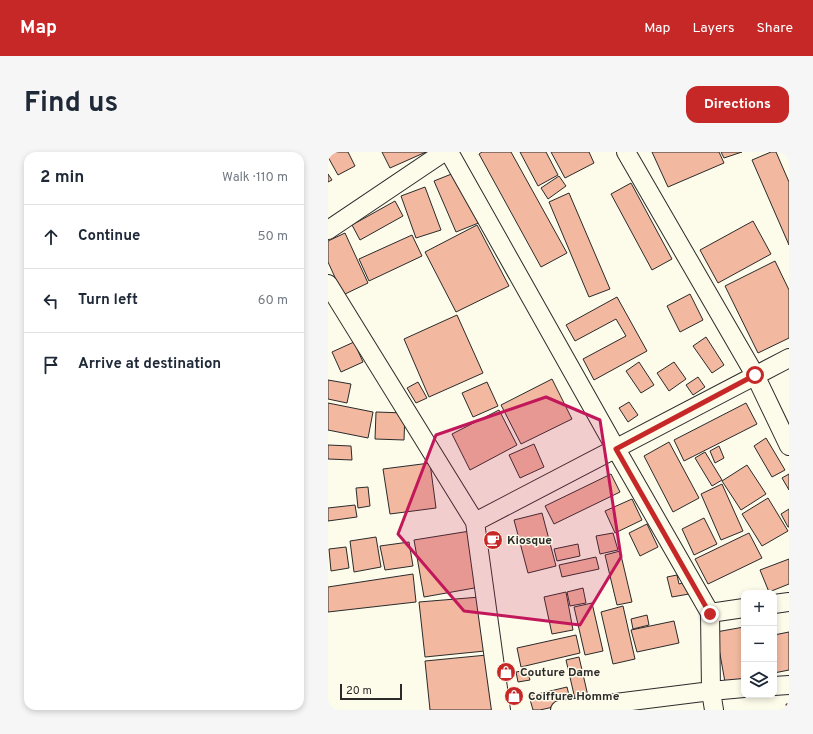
<!DOCTYPE html>
<meta charset="utf-8">
<style>
:root{--surface:#fff;--page:#f6f6f7;--text:#1f2937;--muted:#747a83;--line:#e0e1e3;--accent:#c62828}
body{margin:0;font-family:Overpass,sans-serif;background:var(--page);color:var(--text)}
.controls{position:absolute;right:12px;bottom:12px;display:grid;overflow:hidden;border-radius:8px;box-shadow:0 2px 6px #0003}
.controls button{width:36px;height:36px;display:grid;place-items:center;padding:0;border:0;border-bottom:1px solid var(--line);background:var(--surface);color:var(--text);font:20px sans-serif}
.scale{position:absolute;left:12px;bottom:10px;width:62px;box-sizing:border-box;padding-left:4px;border:2px solid #2b2b2b;border-top:0;font-size:11px;line-height:14px;white-space:nowrap;color:#2b2b2b;-webkit-text-stroke:3px #fdfbea;paint-order:stroke}
.stop{position:absolute;width:12px;height:12px;margin:-9px;border:3px solid #c62828;border-radius:50%;background:#fff}
.stop.end{background:#c62828;border-color:#fff;box-shadow:0 1px 4px #0008}
.list{margin:0;padding:0;list-style:none}
h2{display:flex;justify-content:space-between;align-items:center;height:52px;margin:0;padding:0 16px;font-size:17px}
h2 small{font-size:13px;font-weight:400;color:var(--muted)}
.list li{display:grid;grid-template-columns:26px 1fr auto;gap:12px;align-items:center;box-sizing:border-box;height:64px;padding:0 16px;border-top:1px solid var(--line)}
.list b{display:block;font-size:15px;white-space:nowrap}
.list em{font-size:13px;font-style:normal;color:var(--muted)}
.icon{flex:none;width:22px;height:22px;fill:none;stroke:currentColor;stroke-width:2;stroke-linecap:round;stroke-linejoin:round}
.map{position:relative;flex:none;width:461px;height:558px;overflow:hidden;border-radius:12px}
header{display:flex;align-items:center;gap:24px;box-sizing:border-box;height:56px;padding:0 20px;background:var(--accent);color:#fff}
header strong{font-size:19px}
nav{display:flex;gap:22px;margin-inline-start:auto;font-size:14px}
.intro{display:flex;align-items:center;justify-content:space-between;box-sizing:border-box;height:96px;padding:0 24px}
h1{margin:0;font-size:28px}
.button{padding:10px 18px;border-radius:12px;background:var(--accent);color:#fff;font-size:14px;font-weight:700}
main{display:flex;gap:24px;padding:0 24px}
aside{flex:1;background:var(--surface);border-radius:12px;box-shadow:0 2px 6px #0003}
.map>svg:first-child{display:block}
.building{fill:#f2b8a0;stroke:#2b2b2b}
.lines{fill:none;stroke-linecap:round;stroke-linejoin:round}
.street-casing{stroke:#2b2b2b;stroke-width:20}
.street{stroke:#fdfbea;stroke-width:18}
.route{stroke:#c62828;stroke-width:5}
.marked{fill:#c2185b;fill-opacity:0.2;stroke:#c2185b;stroke-width:3;stroke-linejoin:round}
.labels{text-anchor:middle;stroke-width:3;stroke-linejoin:round;paint-order:stroke}
.poi-label{font-size:12px;font-weight:bold;fill:#2b2b2b;stroke:#fdfbea;text-anchor:start}
</style>
<header>
<strong>Map</strong>
<nav><a>Map</a><a>Layers</a><a>Share</a></nav>
</header>
<div class="intro"><h1>Find us</h1><a class="button">Directions</a></div>
<main>
<aside>
<h2>2 min<small>Walk · 110 m</small></h2>
<ul class="list">
<li><svg class="icon" aria-label="ahead" viewBox="0 0 24 24"><path d="M12 20V5M6 11l6-6 6 6"/></svg><div><b>Continue</b></div><em>50 m</em></li>
<li><svg class="icon" aria-label="left" viewBox="0 0 24 24"><path d="M17 20v-9H6M10 6l-5 5 5 5"/></svg><div><b>Turn left</b></div><em>60 m</em></li>
<li><svg class="icon" aria-label="arrive" viewBox="0 0 24 24"><path d="M6 21V4h12l-3 4 3 4H6"/></svg><div><b>Arrive at destination</b></div></li>
</ul>
</aside>
<div class="map">
<svg width="461" height="558" viewBox="0 0 461 558">
<rect width="100%" height="100%" fill="#fdfbea"/>
<!-- building -->
<path class="building" d="M0 0H20L27 14 10 23 0 5Z
M54 0H98L62 16Z
M154 0H183L239 101 213 115 151 2Z
M192 0H218L230 23 210 34Z
M223 0H261L266 11 237 26Z
M324 0H391L396 11 340 35Z
M393 0H414L396 6Z
M443 0H448L461 30V93L424 8Z
M131 19 153 70 128 80 106 29Z
M0 22 4 28 0 30Z
M231 24 238 34 220 47 213 36Z
M303 31 344 107 324 118 283 42Z
M97 35 113 78 88 86 73 44Z
M241 41 282 137 261 145 221 50Z
M67 49 75 64 32 88 24 73Z
M425 69 443 102 390 131 372 98Z
M149 73 181 134 128 160 97 100Z
M17 81 40 131 15 143 0 110V89Z
M84 83 94 104 41 129 31 107Z
M447 109 461 138V186L430 201 397 134Z
M362 142 375 168 352 180 339 154Z
M289 145 319 199 266 228 255 207 298 184 288 167 247 189 238 173Z
M129 163 155 221 101 245 76 187Z
M378 185 396 213 384 221 365 194Z
M26 190 35 210 13 220 4 200Z
M311 210 326 233 313 241 298 219Z
M346 210 358 227 341 239 329 221Z
M370 225 377 235 365 243 358 233Z
M224 227 244 267 193 292 173 253Z
M0 228 23 232 19 251 0 247Z
M90 230 99 246 88 251 79 236Z
M159 230 170 254 145 265 134 241Z
M301 250 310 263 300 270 291 256Z
M0 251 45 260 40 286 0 278Z
M418 251 429 272 356 309 346 288Z
M171 258 189 293 142 318 124 282Z
M48 260 77 261 76 288 47 287Z
M438 286 457 318 444 325 426 294Z
M341 290 371 346 345 360 316 304Z
M206 292 216 315 192 326 181 303Z
M0 293 23 294 24 308 0 307Z
M391 294 396 306 387 311 382 299Z
M377 300 394 328 384 334 367 306Z
M102 311 108 356 62 362 55 317Z
M419 313 438 342 413 358 394 329Z
M283 322 292 340 226 372 217 354Z
M461 322V338L454 326Z
M394 332 415 379 393 388 373 342Z
M40 335 42 354 30 356 28 336Z
M440 346 460 379 434 394 414 362Z
M304 347 314 368 287 381 277 359Z
M27 353 29 365 0 369V356Z
M461 357V375H460L453 362Z
M214 361 228 414 200 421 186 368Z
M376 366 389 392 366 403 354 377Z
M319 372 330 395 312 404 301 381Z
M142 379 152 435 96 445 86 388Z
M285 381 290 398 272 402 268 384Z
M421 381 434 406 380 432 367 407Z
M48 385 53 415 26 420 22 389Z
M81 390 85 414 57 418 52 394Z
M250 392 252 404 229 409 226 397Z
M18 395 21 416 3 419 1 397Z
M292 399 304 450 289 453 277 403Z
M268 405 271 417 234 425 231 413Z
M461 407V432L441 440 432 418Z
M85 422 88 450 0 460V435Z
M349 423 351 432 359 430 361 442 344 445 339 425Z
M255 436 258 451 242 454 239 440Z
M238 440 245 478 224 482 216 445Z
M152 445 157 499 97 505 91 450Z
M264 451 275 499 257 503 246 455Z
M295 454 307 507 285 512 273 460Z
M319 463 321 473 305 477 303 467Z
M346 469 351 491 309 500 303 478Z
M416 475V527L397 530 388 480Z
M461 480V518L446 521V483Z
M248 483 252 501 193 515 189 496Z
M159 503 166 558H102L97 509Z
M251 505 260 544 247 547 238 508Z
M199 518 202 528 190 530 188 520Z
M239 535 243 551 212 558H205L201 544Z
M458 552H461V558H459Z"/>
<g class="lines">
<defs>
<path id="street" d="M121 0 288 297 382 461 383 539 386 558
M298 0 427 223 461 294
M0 78 116 0
M0 132 147 370 173 558
M147 370 461 206
M446 452 461 450
M382 461 416 456
M446 534 461 533
M232 558 383 539 416 536"/>
</defs>
<!-- street casing -->
<use href="#street" class="street-casing"/>
<!-- street -->
<use href="#street" class="street"/>
</g>
<g class="lines">
<!-- route -->
<path class="route" d="M382 462 288 297 427 223"/>
</g>
<!-- marked area -->
<path class="marked" d="M218 245 272 268 293 405 252 473 136 459 70 382 108 283Z"/>
<!-- icons -->
<defs>
<symbol id="cafe-disc" viewBox="-11 -11 22 22"><circle r="9.5" fill="#c62828" stroke="#fdfbea"/><path d="M-5.5-4.5H6V0H3Q3 3.5 0 3.5H-2.5Q-5.5 3.5-5.5 0ZM3-3.2v2h1.7v-2ZM-6 4.5H4V6H-6Z" fill="#fff"/></symbol>
<symbol id="shop-disc" viewBox="-11 -11 22 22"><circle r="9.5" fill="#c62828" stroke="#fdfbea"/><path d="M-5-2.5h2.3a2.7 3.5 0 0 1 5.4 0H5L5.5 6h-11ZM-1.5-2.5h3a1.5 2.3 0 0 0-3 0Z" fill="#fff"/></symbol>
</defs>
<g fill-rule="evenodd">
<use href="#cafe-disc" x="154" y="377" width="22" height="22"/>
<use href="#shop-disc" x="167" y="509" width="22" height="22"/>
<use href="#shop-disc" x="175" y="533" width="22" height="22"/>
</g>
<g class="labels">
<!-- poi labels -->
<g class="poi-label">
<text x="179" y="392">Kiosque</text>
<text x="192" y="524">Couture Dame</text>
<text x="200" y="548">Coiffure Homme</text>
</g>
</g>
</svg>
<div class="controls">
<button>+</button>
<button>−</button>
<button><svg class="icon" aria-label="layers" viewBox="0 0 24 24"><path d="M12 4l9 5-9 5-9-5zM3 14l9 5 9-5"/></svg></button>
</div>
<div class="scale">20 m</div>
<div class="stop" style="left:427px;top:223px"></div>
<div class="stop end" style="left:382px;top:462px"></div>
</div>
</main>
